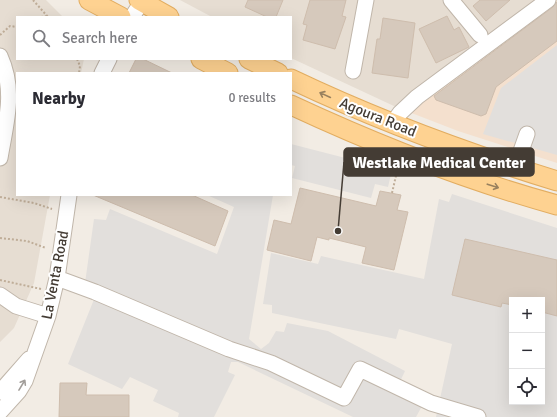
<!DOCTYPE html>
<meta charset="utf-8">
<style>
:root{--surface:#fff;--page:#f2f2f3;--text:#2b2b33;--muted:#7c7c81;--line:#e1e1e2}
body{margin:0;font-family:Signika,sans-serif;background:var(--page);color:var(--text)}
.controls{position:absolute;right:12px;bottom:12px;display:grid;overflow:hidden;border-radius:0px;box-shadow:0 4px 16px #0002}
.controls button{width:36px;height:36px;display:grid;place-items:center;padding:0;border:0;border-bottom:1px solid var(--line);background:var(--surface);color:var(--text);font:20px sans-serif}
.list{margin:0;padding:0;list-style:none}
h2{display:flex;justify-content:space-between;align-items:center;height:52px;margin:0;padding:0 16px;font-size:17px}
h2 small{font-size:13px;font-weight:400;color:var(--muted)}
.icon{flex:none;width:22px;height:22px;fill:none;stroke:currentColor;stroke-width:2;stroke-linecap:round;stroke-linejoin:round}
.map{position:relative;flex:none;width:557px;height:417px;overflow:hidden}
.search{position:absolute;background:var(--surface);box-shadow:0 4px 16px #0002;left:16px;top:16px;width:276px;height:44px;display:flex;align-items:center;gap:10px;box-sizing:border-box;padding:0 14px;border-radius:0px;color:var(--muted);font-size:15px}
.panel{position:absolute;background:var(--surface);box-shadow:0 4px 16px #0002;left:16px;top:72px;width:276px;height:124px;border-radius:0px}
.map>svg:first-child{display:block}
.residential{fill:#e6ddd2}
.commercial{fill:#f4e0ce}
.parking{fill:#e2dfdc;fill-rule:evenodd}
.building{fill:#d6c9bc;stroke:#cebdad}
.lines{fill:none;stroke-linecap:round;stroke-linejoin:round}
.minor-casing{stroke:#c0b6aa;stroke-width:17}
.major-casing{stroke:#e2ad61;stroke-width:21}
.path{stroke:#bfad98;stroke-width:2;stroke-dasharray:2 2;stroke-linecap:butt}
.minor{stroke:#fff;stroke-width:15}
.major{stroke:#fed291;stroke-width:19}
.oneway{stroke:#98805e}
.oneway2{stroke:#a29e9a}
.labels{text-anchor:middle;stroke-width:4;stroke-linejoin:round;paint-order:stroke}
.street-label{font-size:15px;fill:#443c34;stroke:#fff}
.leader{fill:none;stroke:#443c34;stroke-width:1.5}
.callout-dot{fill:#443c34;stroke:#fff;stroke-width:1.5}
.callout{fill:#443c34;stroke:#443c34;stroke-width:1.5}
.callout-label{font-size:16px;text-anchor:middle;font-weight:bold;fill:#fff}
</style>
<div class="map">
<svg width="557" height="417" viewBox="0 0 557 417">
<rect width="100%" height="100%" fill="#f2ece4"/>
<!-- residential -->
<path class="residential" d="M0 0H46L63 17H17V59H84L81 73H17V195H50L34 283 14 328 0 342Z
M180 0H540L396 107 291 58V17H212Z"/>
<!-- commercial -->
<path class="commercial" d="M540 0H557V163L458 131 396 107Z"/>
<!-- parking -->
<path class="parking" d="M557 45V155L483 134 501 88Z
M291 144 392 170 388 187 375 184 371 198 292 178 295 166 291 165Z
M452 194 557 228V417H436L452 344 399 329 396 339 272 313V305L263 304 271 253 318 264 321 256 424 279 439 199 449 202ZM512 300H542V402H512Z
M207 195H273L249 339 261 349 269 343 276 331 284 332 287 323 328 331 405 371 395 392 422 406 416 417H353L238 362H231L228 372 235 375 214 417H178L179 413 153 401 158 390 130 377 122 389 68 364 99 287 85 283 94 219 106 220 110 209 217 254 234 207Z"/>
<!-- building -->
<path class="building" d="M248 0H283L276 17H267L245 7Z
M310 0H346L342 16 346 17 335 49 303 40 307 25 303 24Z
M480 0H510L486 21 473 6Z
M557 2V41L496 87 486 114 481 116 436 100 434 96 553 7Z
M447 16 454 30 459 27 469 47 436 63 419 29Z
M383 18 415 23 408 78 372 73 377 39H380Z
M136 59H143L172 73H129Z
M300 188 376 206 380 191 401 195 397 210 408 212 394 270 362 263 366 247 329 238V240L317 237 311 261 267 250 274 220 291 224Z
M93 195H192L228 211 215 246Z
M465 239 557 260V316L542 312V300H512V305L502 303 501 307 452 295Z
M60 383H87L86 395H129V417H59Z"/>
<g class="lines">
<defs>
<path id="minor" d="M451 0 480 35
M132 17 143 0
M0 56C16 91 6 122 0 158
M353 71 366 0
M102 73 109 59
M392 124 400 113 417 97 548 0
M515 168 527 134
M57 278 95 292 229 349 271 363 344 398 360 369 431 403 478 417
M0 295 16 306 48 316
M0 392 29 359
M0 412 19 391 25 381 48 316 57 278 69 195"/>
<path id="major" d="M89 0 121 17
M139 0 169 17
M201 59 228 73
M249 59 278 73
M291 79C377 120 466 153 557 181
M291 105C377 145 465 180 557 205"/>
</defs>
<!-- minor casing -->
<use href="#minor" class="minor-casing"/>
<!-- major casing -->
<use href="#major" class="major-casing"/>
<!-- path -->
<path class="path" d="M33 0 48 17
M41 17 47 16
M0 35 10 26 17 27
M77 59 80 66 79 73
M392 193 398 167
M0 197 34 203 52 209
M0 238 27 241 46 248
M0 280 41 289"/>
<!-- minor -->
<use href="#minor" class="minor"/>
<!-- major -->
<use href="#major" class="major"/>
</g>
<!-- one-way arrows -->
<defs><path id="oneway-shaft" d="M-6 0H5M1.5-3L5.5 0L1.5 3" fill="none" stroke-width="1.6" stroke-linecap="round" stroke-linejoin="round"/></defs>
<g class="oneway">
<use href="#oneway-shaft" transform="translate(325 95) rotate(-155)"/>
<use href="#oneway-shaft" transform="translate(493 186) rotate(18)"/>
</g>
<use class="oneway2" href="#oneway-shaft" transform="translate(22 385) rotate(-59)"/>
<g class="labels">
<!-- street labels -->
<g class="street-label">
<text transform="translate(378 117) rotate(22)" y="5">Agoura Road</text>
<text transform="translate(55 275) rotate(-79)" y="5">La Venta Road</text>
</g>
</g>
<!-- callouts -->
<path class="leader" d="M338 231L344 162"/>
<circle class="callout-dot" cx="338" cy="231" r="4"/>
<rect class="callout" x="344" y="148" width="190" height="28" rx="4"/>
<g class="callout-label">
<text x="439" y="168">Westlake Medical Center</text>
</g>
</svg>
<div class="controls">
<button>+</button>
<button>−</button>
<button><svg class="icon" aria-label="locate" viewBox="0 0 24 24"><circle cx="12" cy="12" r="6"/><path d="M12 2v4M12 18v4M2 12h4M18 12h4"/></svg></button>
</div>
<div class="search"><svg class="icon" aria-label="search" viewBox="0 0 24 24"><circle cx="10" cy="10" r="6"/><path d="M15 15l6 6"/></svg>Search here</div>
<section class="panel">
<h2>Nearby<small>0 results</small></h2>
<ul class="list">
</ul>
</section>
</div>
